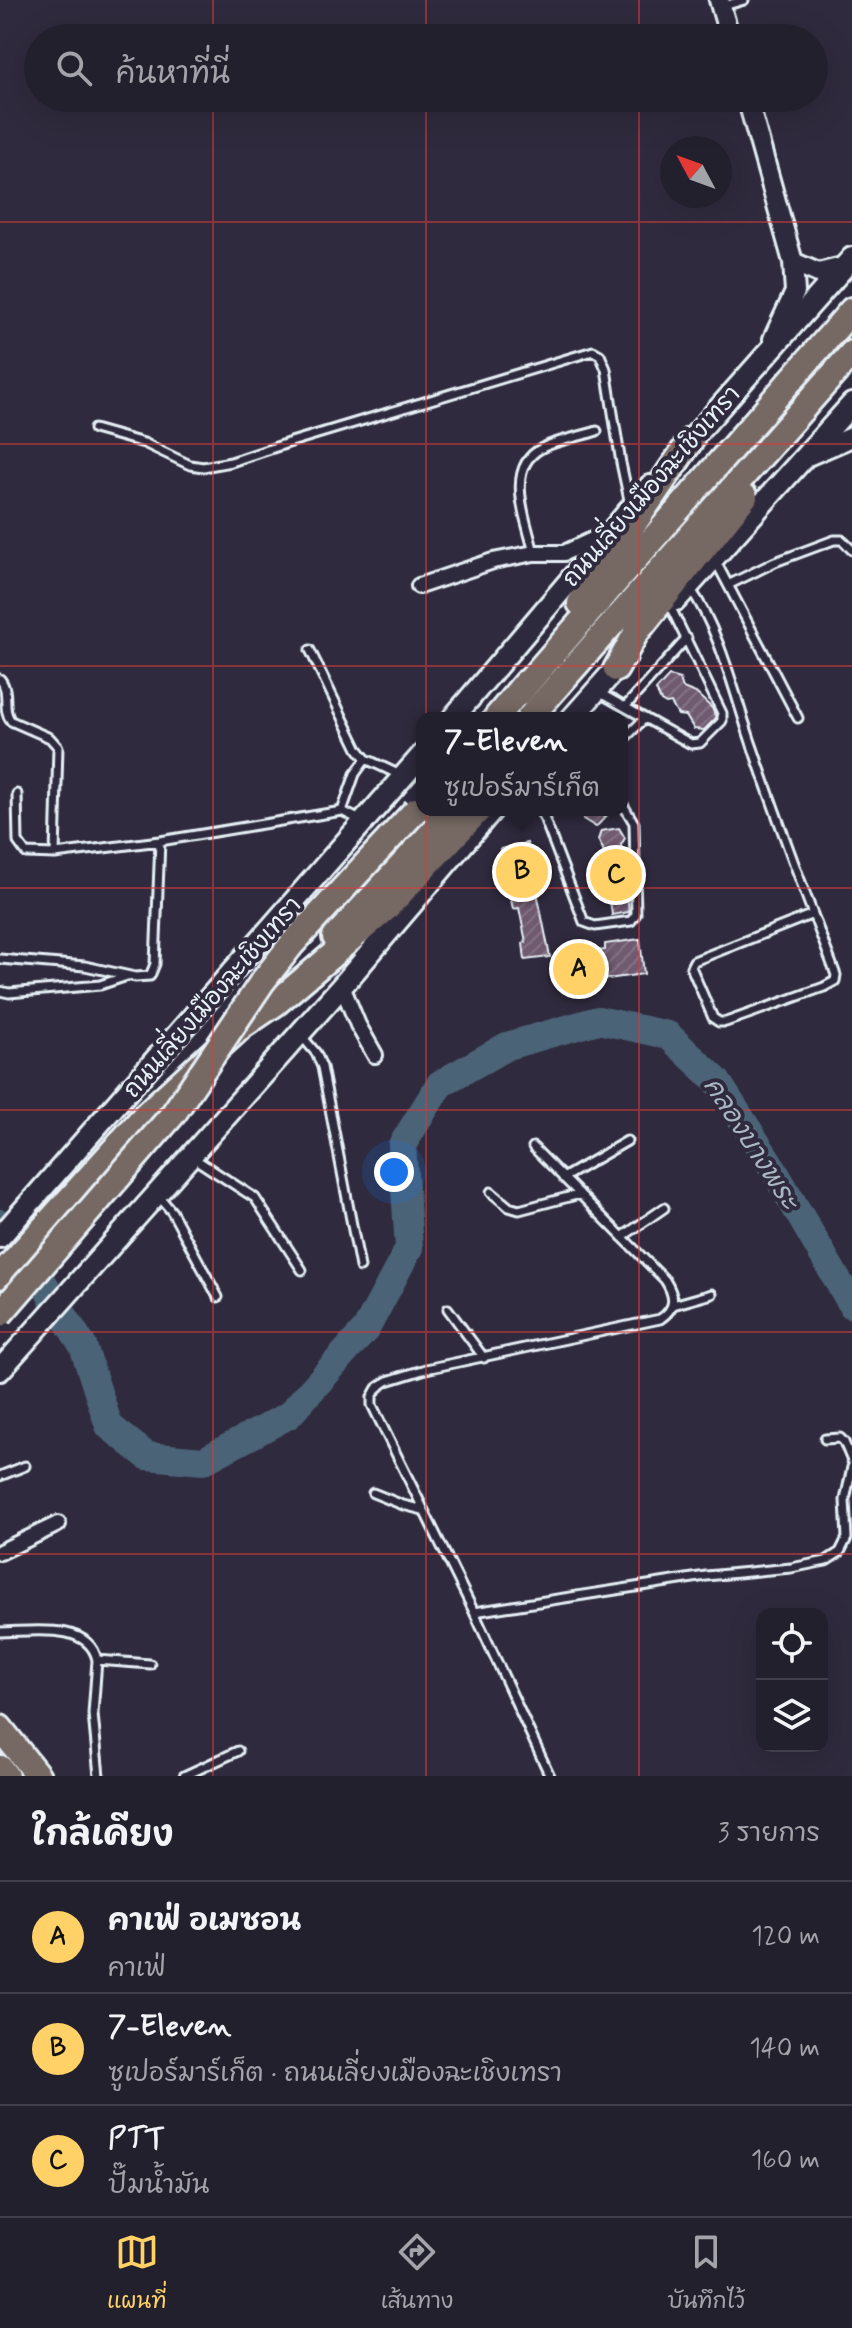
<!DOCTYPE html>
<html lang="th">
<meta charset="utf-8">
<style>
:root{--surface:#23202e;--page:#2b2836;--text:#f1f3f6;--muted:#a3a3aa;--line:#403e4a;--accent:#ffd166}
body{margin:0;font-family:Mynerve,"Playpen Sans Thai",sans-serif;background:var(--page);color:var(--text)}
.controls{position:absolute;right:24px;bottom:24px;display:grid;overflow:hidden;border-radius:16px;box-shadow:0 8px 32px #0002}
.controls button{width:72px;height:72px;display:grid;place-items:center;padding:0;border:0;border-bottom:2px solid var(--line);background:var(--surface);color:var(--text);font:40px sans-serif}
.compass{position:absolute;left:660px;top:136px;width:72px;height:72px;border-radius:50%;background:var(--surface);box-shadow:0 8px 32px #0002;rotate:311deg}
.you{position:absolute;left:394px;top:1172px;width:28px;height:28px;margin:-20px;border:6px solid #fff;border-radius:50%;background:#1a73e8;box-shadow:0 0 0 12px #1a73e833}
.badge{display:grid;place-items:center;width:52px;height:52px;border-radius:50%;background:var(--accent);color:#111;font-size:26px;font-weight:700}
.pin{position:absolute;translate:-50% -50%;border:4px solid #fff;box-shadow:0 2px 8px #0006}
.popup{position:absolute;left:416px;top:712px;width:212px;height:104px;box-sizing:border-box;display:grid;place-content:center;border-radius:16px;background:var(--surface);filter:drop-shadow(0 2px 6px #0005);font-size:26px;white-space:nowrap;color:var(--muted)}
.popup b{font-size:30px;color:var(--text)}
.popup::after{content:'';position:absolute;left:50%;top:100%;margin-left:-16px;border:16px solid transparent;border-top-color:var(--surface)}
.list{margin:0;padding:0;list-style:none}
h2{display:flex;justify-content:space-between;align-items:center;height:104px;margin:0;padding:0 32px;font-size:34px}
h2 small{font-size:26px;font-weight:400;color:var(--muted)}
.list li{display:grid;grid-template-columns:52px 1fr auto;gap:24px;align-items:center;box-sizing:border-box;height:112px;padding:0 32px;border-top:2px solid var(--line)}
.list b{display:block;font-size:30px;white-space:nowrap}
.list p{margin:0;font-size:26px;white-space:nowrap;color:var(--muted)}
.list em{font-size:26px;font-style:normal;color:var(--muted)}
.icon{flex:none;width:44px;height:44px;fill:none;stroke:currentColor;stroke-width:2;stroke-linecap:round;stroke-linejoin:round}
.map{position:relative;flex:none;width:852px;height:1776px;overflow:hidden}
.search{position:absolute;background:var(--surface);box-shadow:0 8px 32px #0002;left:24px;right:24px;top:24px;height:88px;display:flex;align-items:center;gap:20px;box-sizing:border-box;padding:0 28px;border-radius:44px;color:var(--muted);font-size:30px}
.sheet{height:440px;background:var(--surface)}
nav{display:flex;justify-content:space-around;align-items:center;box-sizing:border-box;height:112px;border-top:2px solid var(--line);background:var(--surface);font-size:22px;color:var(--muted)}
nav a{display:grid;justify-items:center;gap:4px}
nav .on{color:var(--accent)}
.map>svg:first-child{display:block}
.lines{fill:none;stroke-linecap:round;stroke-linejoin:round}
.river{stroke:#4c6377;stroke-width:28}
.building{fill:url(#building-hatch);stroke:#e8f1f8;stroke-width:2}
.service-casing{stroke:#e8f1f8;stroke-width:13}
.minor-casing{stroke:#e8f1f8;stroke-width:20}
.tertiary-casing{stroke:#e8f1f8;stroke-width:24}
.secondary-casing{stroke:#e8f1f8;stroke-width:26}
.trunk-casing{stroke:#e8f1f8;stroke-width:30}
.service{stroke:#2f2a3d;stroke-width:7}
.minor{stroke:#2f2a3d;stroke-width:14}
.tertiary{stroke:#2f2a3d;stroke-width:18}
.secondary{stroke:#2f2a3d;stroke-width:20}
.trunk{stroke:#766964;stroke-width:24}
.trunk-bridge-casing{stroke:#e8f1f8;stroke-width:30;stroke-linecap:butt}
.trunk-bridge{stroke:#766964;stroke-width:24}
.grid{fill:none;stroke:#d83c3d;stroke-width:2;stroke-opacity:0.55}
.labels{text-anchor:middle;stroke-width:8;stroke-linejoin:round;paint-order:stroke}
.street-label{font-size:24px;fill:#e8f1f8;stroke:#2f2a3d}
.water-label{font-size:26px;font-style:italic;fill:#aab8c4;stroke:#2f2a3d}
</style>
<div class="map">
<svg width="852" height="1776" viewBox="0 0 852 1776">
<defs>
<pattern id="building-hatch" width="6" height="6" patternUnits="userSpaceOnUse" patternTransform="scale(2)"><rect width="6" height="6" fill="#6f5a70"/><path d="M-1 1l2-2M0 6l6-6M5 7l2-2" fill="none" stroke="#847285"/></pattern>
</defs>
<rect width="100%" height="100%" fill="#2f2a3d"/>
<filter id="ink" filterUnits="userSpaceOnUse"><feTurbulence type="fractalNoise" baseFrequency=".0125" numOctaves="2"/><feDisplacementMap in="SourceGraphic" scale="16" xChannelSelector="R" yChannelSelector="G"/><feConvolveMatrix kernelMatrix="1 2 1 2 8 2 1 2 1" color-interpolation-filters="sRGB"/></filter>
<g filter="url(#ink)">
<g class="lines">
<!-- river -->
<path class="river" d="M0 1223 27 1257 83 1346 109 1426 147 1456 203 1461 289 1415 366 1329 409 1248 402 1145 440 1084 507 1046 598 1020 668 1035 717 1081 769 1162 852 1305"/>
</g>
<!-- building -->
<path class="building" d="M669 676 680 679 683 688 696 693 712 708 716 718 704 730 694 729 686 716 678 715 671 703 666 704 661 701 656 690Z
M584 810H612L596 827 583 819Z
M619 828 625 838 621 845 629 912 612 915 603 849 598 840 601 831Z
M527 843 550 957 525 960 523 943 526 942 519 908 513 909 500 849Z
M640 939 644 974 571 984 569 954 605 950V944Z"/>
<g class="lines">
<defs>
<path id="service" d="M724 6 744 0
M94 429 144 443 190 465 203 467 231 462 291 442 593 351 600 355 606 369 621 463 630 505
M534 553C527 521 503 468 542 448 558 440 579 437 597 431
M715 560 798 718
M728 585 775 562 834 540H842L852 550
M690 588C721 632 735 697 753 748 779 825 807 899 836 975L835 981 824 987 726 1022H719L713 1018 691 967 694 961 813 914
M310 650 358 749 366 759 402 776
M0 679C11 692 1 709 11 721L50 738 58 747 55 854
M598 692 691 744 700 743 722 721V713L670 606
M625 707 687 638
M622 741 644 719
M17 794 18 842 26 853 55 854 160 841 342 811 360 820
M538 810 543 815 584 922 595 926 631 921 636 914 634 823 622 803
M342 811 355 774 366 759
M0 959 85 966 135 977 150 976 155 964 160 841
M0 991 9 993 100 985 127 976
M300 1034 316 1053 322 1067 360 1267
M533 1147 665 1280C675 1296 677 1308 660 1319L426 1369 387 1381 377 1388 372 1397V1405L474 1612 550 1776
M192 1157 255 1198 302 1270
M563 1178 627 1141
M491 1192 509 1207 519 1210 580 1194
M158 1195 172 1212 218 1297
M622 1237 664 1208
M673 1305 712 1294
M448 1309 484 1358
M825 1439 840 1438 844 1442 852 1461
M0 1476 25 1466
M373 1493 403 1505 423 1510
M474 1612 706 1576 791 1568 826 1561 840 1552 847 1538 845 1500 852 1467
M0 1632C30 1632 89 1621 97 1660L93 1714 99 1776
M97 1660 150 1664
M184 1776 238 1751"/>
<path id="minor" d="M419 586 493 561 534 553H564L605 534
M342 986 358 1025 375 1055
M0 1552 58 1524"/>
<path id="tertiary" d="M719 0 730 38
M747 98 793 262 795 292 773 339
M793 262 818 273 843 267
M803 458 852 437"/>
<path id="secondary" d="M682 450 852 258
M676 600 852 404
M453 718 650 486
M572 718 626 657
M0 1237 422 755
M0 1370 342 986 492 810"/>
<path id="trunk" d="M580 603 691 440
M616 669 636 633 745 497
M518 694 852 310
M496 718 525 683
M529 718 852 353
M335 937 447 810
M0 1276 146 1114 242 1026 276 1003 386 909 479 810
M0 1728 38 1776
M0 1768 6 1776"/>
</defs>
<!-- service casing -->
<use href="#service" class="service-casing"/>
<!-- minor casing -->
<use href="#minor" class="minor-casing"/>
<!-- tertiary casing -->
<use href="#tertiary" class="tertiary-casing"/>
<!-- secondary casing -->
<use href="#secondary" class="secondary-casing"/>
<!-- trunk casing -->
<use href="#trunk" class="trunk-casing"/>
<!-- service -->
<use href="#service" class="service"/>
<!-- minor -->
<use href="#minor" class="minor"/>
<!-- tertiary -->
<use href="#tertiary" class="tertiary"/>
<!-- secondary -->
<use href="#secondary" class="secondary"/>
<!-- trunk -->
<use href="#trunk" class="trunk"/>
<defs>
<path id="trunk-bridge" d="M0 1314 174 1113 262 982 292 944 416 810"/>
</defs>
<!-- trunk-bridge casing -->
<use href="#trunk-bridge" class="trunk-bridge-casing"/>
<!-- trunk-bridge -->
<use href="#trunk-bridge" class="trunk-bridge"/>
</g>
</g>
<!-- grid -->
<path class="grid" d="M213 0V38M426 0V38M639 0V38M213 98V1776M426 98V1776M639 98V1776M0 222H852M0 444H852M0 666H852M0 888H852M0 1110H852M0 1332H852M0 1554H852"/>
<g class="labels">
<!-- street labels -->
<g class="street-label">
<text transform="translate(651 486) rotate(-49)" y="8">ถนนเลี่ยงเมืองฉะเชิงเทรา</text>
<text transform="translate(212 997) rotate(-49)" y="8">ถนนเลี่ยงเมืองฉะเชิงเทรา</text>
</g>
<!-- water labels -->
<g class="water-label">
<text transform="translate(752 1143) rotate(57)" y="9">คลองบางพระ</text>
</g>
</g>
</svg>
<div class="controls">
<button><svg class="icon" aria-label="locate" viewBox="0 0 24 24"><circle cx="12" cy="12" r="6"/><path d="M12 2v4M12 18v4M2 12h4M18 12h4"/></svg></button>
<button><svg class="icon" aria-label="layers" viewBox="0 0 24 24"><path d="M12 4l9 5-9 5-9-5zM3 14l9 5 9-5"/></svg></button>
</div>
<svg class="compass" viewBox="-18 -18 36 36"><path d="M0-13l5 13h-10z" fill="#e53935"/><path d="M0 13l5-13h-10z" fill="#a3a3aa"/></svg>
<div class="you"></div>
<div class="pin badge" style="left:579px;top:969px">A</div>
<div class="pin badge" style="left:522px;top:872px">B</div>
<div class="popup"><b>7-Eleven</b>ซูเปอร์มาร์เก็ต</div>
<div class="pin badge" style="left:616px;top:875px">C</div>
<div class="search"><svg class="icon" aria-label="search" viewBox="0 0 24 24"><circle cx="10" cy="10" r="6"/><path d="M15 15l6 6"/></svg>ค้นหาที่นี่</div>
</div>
<section class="sheet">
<h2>ใกล้เคียง<small>3 รายการ</small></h2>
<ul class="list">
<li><span class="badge">A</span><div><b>คาเฟ่ อเมซอน</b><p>คาเฟ่</p></div><em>120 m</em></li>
<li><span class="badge">B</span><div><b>7-Eleven</b><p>ซูเปอร์มาร์เก็ต · ถนนเลี่ยงเมืองฉะเชิงเทรา</p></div><em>140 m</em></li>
<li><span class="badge">C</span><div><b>PTT</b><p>ปั๊มน้ำมัน</p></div><em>160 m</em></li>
</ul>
</section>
<nav>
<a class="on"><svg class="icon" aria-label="map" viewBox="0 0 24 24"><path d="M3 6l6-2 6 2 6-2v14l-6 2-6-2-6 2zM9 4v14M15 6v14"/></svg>แผนที่</a>
<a><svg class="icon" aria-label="directions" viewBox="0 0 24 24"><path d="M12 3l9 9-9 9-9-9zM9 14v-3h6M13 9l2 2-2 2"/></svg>เส้นทาง</a>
<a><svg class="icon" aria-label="saved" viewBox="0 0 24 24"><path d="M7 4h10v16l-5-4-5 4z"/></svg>บันทึกไว้</a>
</nav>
